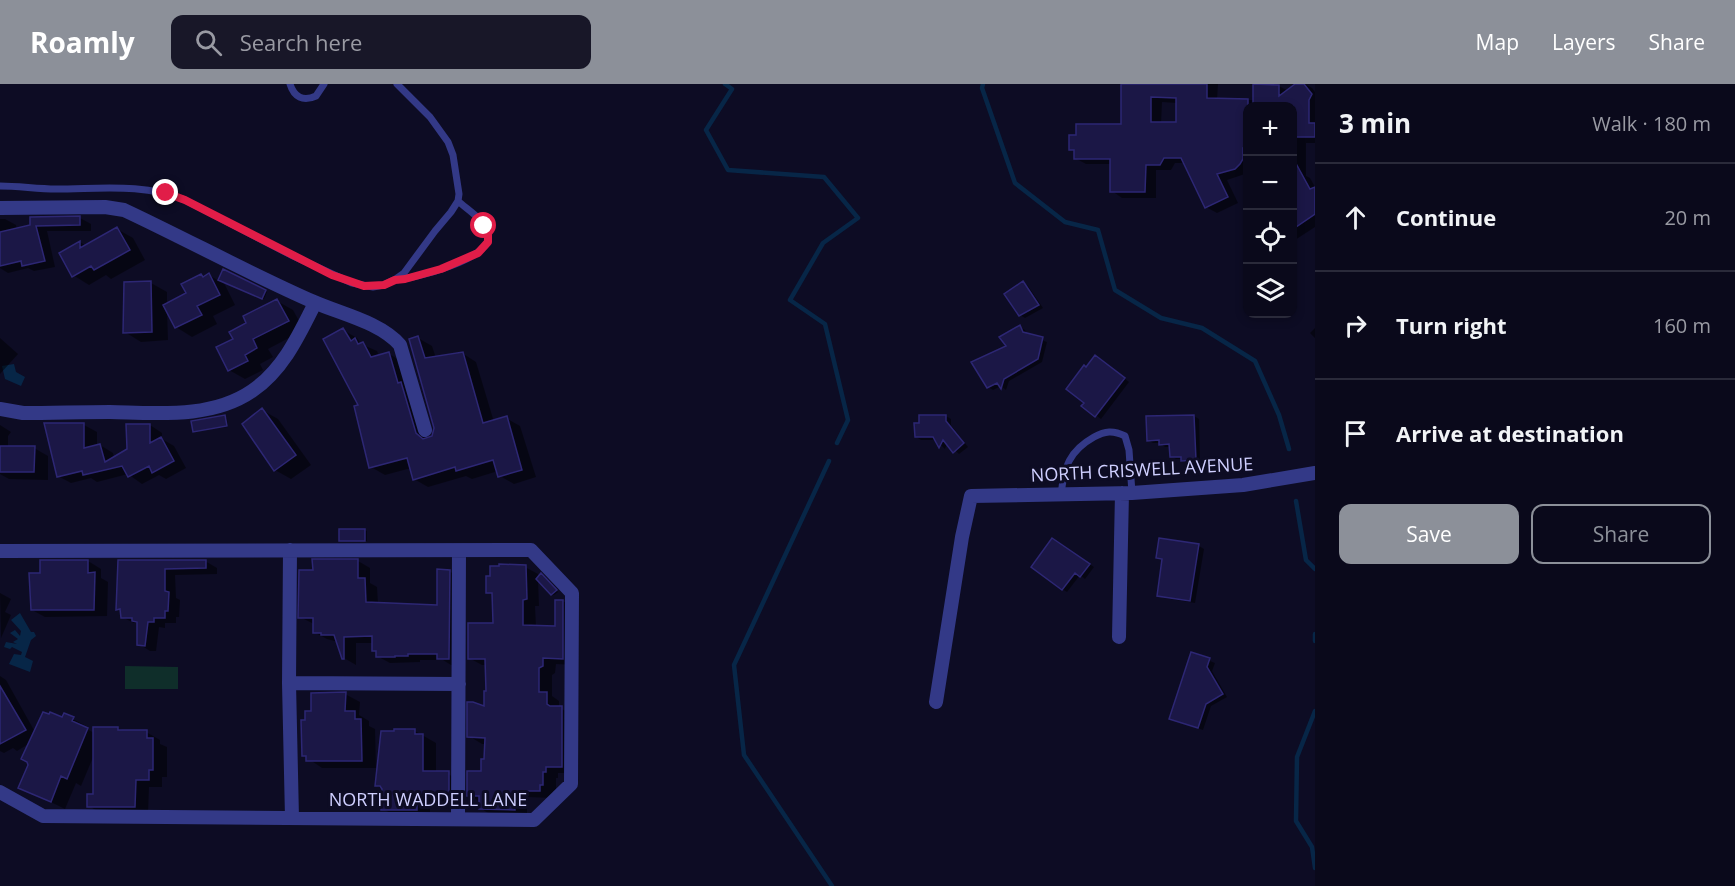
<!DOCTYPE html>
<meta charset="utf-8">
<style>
:root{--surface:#0a091b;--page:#181728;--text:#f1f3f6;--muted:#999aa3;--line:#2a2a3a;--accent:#8c9099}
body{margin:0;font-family:"Open Sans",sans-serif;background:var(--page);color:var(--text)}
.controls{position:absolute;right:18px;top:18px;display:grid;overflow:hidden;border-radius:12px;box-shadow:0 3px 9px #0003}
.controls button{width:54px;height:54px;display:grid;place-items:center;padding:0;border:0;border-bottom:2px solid var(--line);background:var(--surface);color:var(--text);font:30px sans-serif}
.stop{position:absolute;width:18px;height:18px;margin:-14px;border:4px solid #e11d48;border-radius:50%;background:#fff}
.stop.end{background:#e11d48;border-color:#fff;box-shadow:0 2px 6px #0008}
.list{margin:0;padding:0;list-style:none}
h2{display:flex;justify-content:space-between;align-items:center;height:78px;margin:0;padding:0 24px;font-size:26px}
h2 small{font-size:20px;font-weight:400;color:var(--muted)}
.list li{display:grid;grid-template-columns:39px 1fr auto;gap:18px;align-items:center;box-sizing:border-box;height:108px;padding:0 24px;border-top:2px solid var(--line)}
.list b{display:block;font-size:22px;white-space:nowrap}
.list em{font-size:20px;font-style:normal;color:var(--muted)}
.actions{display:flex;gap:12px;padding:18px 24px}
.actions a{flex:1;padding:14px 0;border:2px solid var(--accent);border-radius:12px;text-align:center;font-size:21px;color:var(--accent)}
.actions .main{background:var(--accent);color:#fff}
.icon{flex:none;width:33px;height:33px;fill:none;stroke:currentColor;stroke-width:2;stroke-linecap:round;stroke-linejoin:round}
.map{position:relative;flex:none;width:1315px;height:802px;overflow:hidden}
header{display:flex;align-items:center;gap:36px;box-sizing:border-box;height:84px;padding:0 30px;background:var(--accent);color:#fff}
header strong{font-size:28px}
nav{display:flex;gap:33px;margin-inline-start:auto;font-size:21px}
.search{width:420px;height:54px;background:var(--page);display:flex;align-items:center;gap:15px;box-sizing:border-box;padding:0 21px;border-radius:12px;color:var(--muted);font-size:22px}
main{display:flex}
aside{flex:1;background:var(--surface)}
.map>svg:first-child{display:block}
.green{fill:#0f2e2a}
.water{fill:#072647}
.shadow{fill:#0007;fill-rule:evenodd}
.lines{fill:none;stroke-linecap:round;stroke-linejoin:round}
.stream{stroke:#072647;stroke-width:4.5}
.building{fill:#1b1746;stroke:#2d2774;stroke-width:1.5;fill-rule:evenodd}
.service{stroke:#333987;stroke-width:7}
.minor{stroke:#333987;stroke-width:14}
.route{stroke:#e11d48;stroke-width:8}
.labels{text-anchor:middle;stroke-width:6;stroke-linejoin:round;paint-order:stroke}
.street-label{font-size:18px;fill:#cfcfff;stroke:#0d0c24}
</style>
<header>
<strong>Roamly</strong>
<div class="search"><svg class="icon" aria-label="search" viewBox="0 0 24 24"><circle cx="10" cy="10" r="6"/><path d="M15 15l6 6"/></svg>Search here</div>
<nav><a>Map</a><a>Layers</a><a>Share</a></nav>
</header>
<main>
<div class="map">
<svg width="1315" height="802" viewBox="0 0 1315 802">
<rect width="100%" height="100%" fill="#0d0c24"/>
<!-- green -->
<path class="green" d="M125 582 178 583V605H125Z"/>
<!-- water -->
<path class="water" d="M14 280 16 288 25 293 21 302 5 295 2 282Z
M20 529 31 548H34L36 552 31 556 25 573 33 577 30 588 9 580 14 570 21 571 22 568 12 563 10 565 4 563 6 558 17 560 13 558 18 555 10 549 15 546 20 552 21 547 11 536Z"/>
<!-- shadow -->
<path class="shadow" d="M1123 0H1218L1217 16H1254L1279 2 1288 7 1298 0H1305L1312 4 1315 8V59H1306V92L1310 94 1315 103V143L1295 156 1292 155V22H1248V89L1227 96 1238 119 1217 129 1206 123 1185 79H1175L1171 86H1156V114H1122L1112 107V80H1086L1075 74V68L1070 65 1123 42ZM1162 18 1177 19V40H1161Z
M80 134 91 140V147H47L55 183 34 187 28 184 8 189 0 184V135H5L16 141 17 146Z
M117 145 133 154 145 176 111 195 106 191 89 201 73 191 61 169 80 158 86 162Z
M224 187 267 208 264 215 223 197 235 221 213 232 217 240 192 253 176 243 167 227 168 256 141 258 125 248 151 199 167 208V220L188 210 201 191 205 193 209 191 219 197Z
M1023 199 1028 202 1043 224 1025 234 1020 231Z
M277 217 293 226 304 246 268 265 273 273 260 280 263 286 245 295 229 286 235 255Z
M1020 243 1025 246 1027 251 1047 258 1042 278 1009 297 1006 306 1001 302 993 306 988 303Z
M1315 244V254L1310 249Z
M343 246 357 254 361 260 377 267 379 272 389 270 403 278 415 308 429 355 432 354 435 344 418 254 432 262 436 274 462 269 476 278 494 338 506 334 520 342 536 393 514 400 500 392 498 387 472 395 466 392 428 403 414 395 411 384 385 391 371 383Z
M0 254 18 270 0 290Z
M1101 276 1129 298 1101 335 1083 322 1086 319 1087 285Z
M262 326 278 335 311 381 291 395 275 386Z
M946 332 951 335V341L968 363 959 370 947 359 945 365 936 356H921L916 353Z
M1194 332 1199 335 1200 379H1187L1182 375H1176L1171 372V363H1165L1160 359H1153L1148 356 1147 334Z
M225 333 227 334 228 343 194 347Z
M0 341 11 348 8 352V364H34L48 372V396L9 395 0 390Z
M46 341H84L97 348V362L100 361 113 369 114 374 128 366 150 341 162 349V355L174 362 186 384 166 395 159 391 142 400 128 390 97 398 91 394 71 399 58 392Z
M365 446 367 447V457H340Z
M1057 459 1094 483 1085 495 1080 491 1067 508 1062 505Z
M1199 462 1204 465 1195 519 1164 514 1159 511 1164 476 1158 473Z
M88 477 101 485V494L108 498 107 532 45 533 32 526 42 490Z
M120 477H205L217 484V490L175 491 176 514 180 516 179 533H176V539H165V544L159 543 156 567H150L139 560V539H134L122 533V527L118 525Z
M358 477 370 484V499L377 503 378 520 439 523 449 487 462 495 461 581H451L443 576H420V578L390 579 377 572V568L373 566 374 559H356V581L344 574 338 558 327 555 314 548V540L300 533 314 487Z
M525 483 538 490V495L543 492 558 508 554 511 552 510 538 496 539 522H535L536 543H556L563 517 575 525V581L556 580 555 589 552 591V612L559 617V624L575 631 574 689H558V694H556V707H553V714L527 713V732H493L480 724V718L469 711 482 688 486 677V660H482L469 652 486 625 488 608 487 581H482L469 574 495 541 494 512 488 508Z
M0 509 11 515 5 528 11 531 1 554Z
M1192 570 1215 579 1212 587 1227 613 1211 622 1203 646 1176 637Z
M0 592 6 596 35 648 63 635 65 631 88 643 87 645 94 649 118 644 124 647 146 648 160 656V660L167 663V693H162V703H149L148 730H102L89 722 94 711V671L81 702 76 699 65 725 20 703 30 681V659L17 667 13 664 4 669 0 667Z
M345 610 360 618 359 631 369 637V642L375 645 376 684H322L303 671 307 637 313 629Z
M415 647 436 659V689L448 690 461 697 462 718H430V733L396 732 383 725V705L377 702Z"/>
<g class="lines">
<!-- stream -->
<path class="stream" d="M725 0 732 5 706 46 728 86 824 93 858 134 823 159 790 216 825 240 848 336 837 359
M983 0 982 4 1015 99 1065 138 1098 146 1115 206 1161 234 1202 244 1255 277 1279 331 1289 365
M829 377 734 581 744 671 832 802
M1296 417 1306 476 1315 485
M1315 550V557
M1315 627 1297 673 1296 737 1312 763 1315 784"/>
</g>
<!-- building -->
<path class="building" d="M1121 0H1207V14L1248 15V64H1243V75L1240 80 1235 85 1217 90 1228 113 1205 124 1181 74H1164L1160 81H1146L1145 108H1110V75H1074V66H1069V51H1076V40H1121ZM1151 13 1176 14V38H1151Z
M1253 0 1279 1V12L1295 0H1304L1312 10 1309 16V39H1315V53H1293V22H1253Z
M1293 74 1310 105 1315 103V130L1293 145Z
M80 132V141L36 142 45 177 22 182 21 177 0 182V148L30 141V133Z
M117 143 130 166 94 186 91 182 72 193 59 169 80 157V164Z
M223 185 266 206 262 215 218 196Z
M209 189 220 211 197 222 202 231 175 244 163 221 186 209 181 200 201 190 203 193Z
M151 197 152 248 123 249 124 198Z
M1023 197 1039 221 1019 232 1004 210Z
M277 215 289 237 253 255 257 264 245 271 248 277 228 287 216 263 233 255 229 248 246 239 243 232Z
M1020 241 1023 248 1043 253 1038 275 1004 295 1001 305 997 299 987 304 971 278 1006 262 999 253Z
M343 244 351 257 355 254 358 260 363 258 371 273 389 268 398 299 401 298 416 349 423 355 432 352 434 344 409 255 418 252 425 274 463 268 483 339 507 332 522 386 498 393 493 376 456 387 455 383 413 396 407 374 369 384 354 322 358 321 323 255Z
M1095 271 1125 294 1095 333 1081 322 1084 319 1066 305 1084 281 1086 283Z
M262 324 296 371 274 387 242 340Z
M225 331 227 342 193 348 191 337Z
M919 331H946V337L964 359 953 369 943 356 939 364 933 353H915L914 339H919Z
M1194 331 1196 376 1181 377V373H1170L1169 360 1159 361V356L1147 357 1146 332Z
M44 339H84V364L100 360 105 378 127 365 126 340H150V359L161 353 174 377 152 389 149 382 128 393 122 382 83 391 82 387 57 393Z
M0 362H35L34 388H0Z
M339 445H365V457H339Z
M1052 454 1090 480 1080 493 1075 489 1062 506 1031 483Z
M1159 454 1199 460 1190 517 1157 512 1162 475 1156 474Z
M312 475H358V494H365L366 518 437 521V485L450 486 449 575H437V570H408V572H395V573H376V567H372V552L344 553V575H342L334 551H321V549H313V534H298L299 486H313Z
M40 476H88V489L95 488 94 526H31L29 489H40Z
M118 476H206V484L165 485V507L169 508 168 527H165V534H154V538H148L145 562 137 561V538L132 537V534H121L120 525 116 526Z
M499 480 526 481 527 515 523 516V541L555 542V516H563V575L543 574V582L539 584V608H547V620L550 622H562V683H546V688H543V701H540V707H515V726L479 725V712H467V687H481V675H484L485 654 467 653V618H473L484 622V607H486L485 575H468V539H493L492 509H486V492H490V482H499Z
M541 489 557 506 551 511 536 495Z
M1191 568 1210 574 1207 583 1223 610 1206 620 1198 644 1169 635Z
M0 602 26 646 0 660Z
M346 608 345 627H355V635H361L362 677H306V672H302L301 636H305V627H311V609Z
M43 628 49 630 50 628 62 633 64 629 74 633 72 637 88 644 67 695 61 692 51 718 18 704 28 681 27 678 21 675Z
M93 643H118V646H147V654H153V686H149V696H136L135 723H87V710H93Z
M394 645H415V650H423V687H449V712H417V726H381L382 705 380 702H375L381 647H394Z"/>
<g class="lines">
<!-- service -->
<path class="service" d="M290 0C294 13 303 18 316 12L324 0
M0 102C19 102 37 105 56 105 101 105 142 99 185 116L291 171 352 199 373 203 384 201 394 196 404 189 435 147 451 128 458 117 459 110 453 71 448 58 430 33 397 0
M395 196C413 195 492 175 488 152 486 136 469 127 458 117
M1061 411C1064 383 1069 367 1094 353 1105 347 1113 346 1125 352L1129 366 1132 409"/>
<!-- minor -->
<path class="minor" d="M0 124 105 123 124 126C188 156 250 190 314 218 341 230 380 238 400 261L425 346
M0 325 23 329C52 329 81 328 110 328 157 329 211 335 252 307 283 286 299 251 315 219
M290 466 289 599 459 600
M0 467 531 466 572 509 571 700 534 736 43 732 0 708
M1119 553 1122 409
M289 599 292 734
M936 618 962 453 971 412 1132 409 1243 401 1315 389
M458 735 459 467"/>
</g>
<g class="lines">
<!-- route -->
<path class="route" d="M166 109 185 116 332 191 364 202 384 201 395 196 405 195 441 185 478 169 488 158V151L484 142"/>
</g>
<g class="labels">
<!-- street labels -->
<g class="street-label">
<text transform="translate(1142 386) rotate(-3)" y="6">NORTH CRISWELL AVENUE</text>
<text x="428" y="722">NORTH WADDELL LANE</text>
</g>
</g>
</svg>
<div class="controls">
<button>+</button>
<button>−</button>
<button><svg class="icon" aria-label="locate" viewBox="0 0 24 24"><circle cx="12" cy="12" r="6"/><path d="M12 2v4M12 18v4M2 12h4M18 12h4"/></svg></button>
<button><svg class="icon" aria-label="layers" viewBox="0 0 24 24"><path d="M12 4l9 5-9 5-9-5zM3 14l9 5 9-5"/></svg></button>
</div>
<div class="stop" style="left:484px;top:142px"></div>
<div class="stop end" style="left:166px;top:109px"></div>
</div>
<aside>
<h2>3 min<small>Walk · 180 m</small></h2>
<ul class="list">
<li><svg class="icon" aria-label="ahead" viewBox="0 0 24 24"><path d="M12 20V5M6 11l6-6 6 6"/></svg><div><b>Continue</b></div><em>20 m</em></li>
<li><svg class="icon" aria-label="right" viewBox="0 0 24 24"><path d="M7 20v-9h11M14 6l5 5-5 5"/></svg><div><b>Turn right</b></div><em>160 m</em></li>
<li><svg class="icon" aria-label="arrive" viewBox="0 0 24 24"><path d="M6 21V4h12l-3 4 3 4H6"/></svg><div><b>Arrive at destination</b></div></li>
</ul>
<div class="actions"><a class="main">Save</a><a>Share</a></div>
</aside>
</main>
